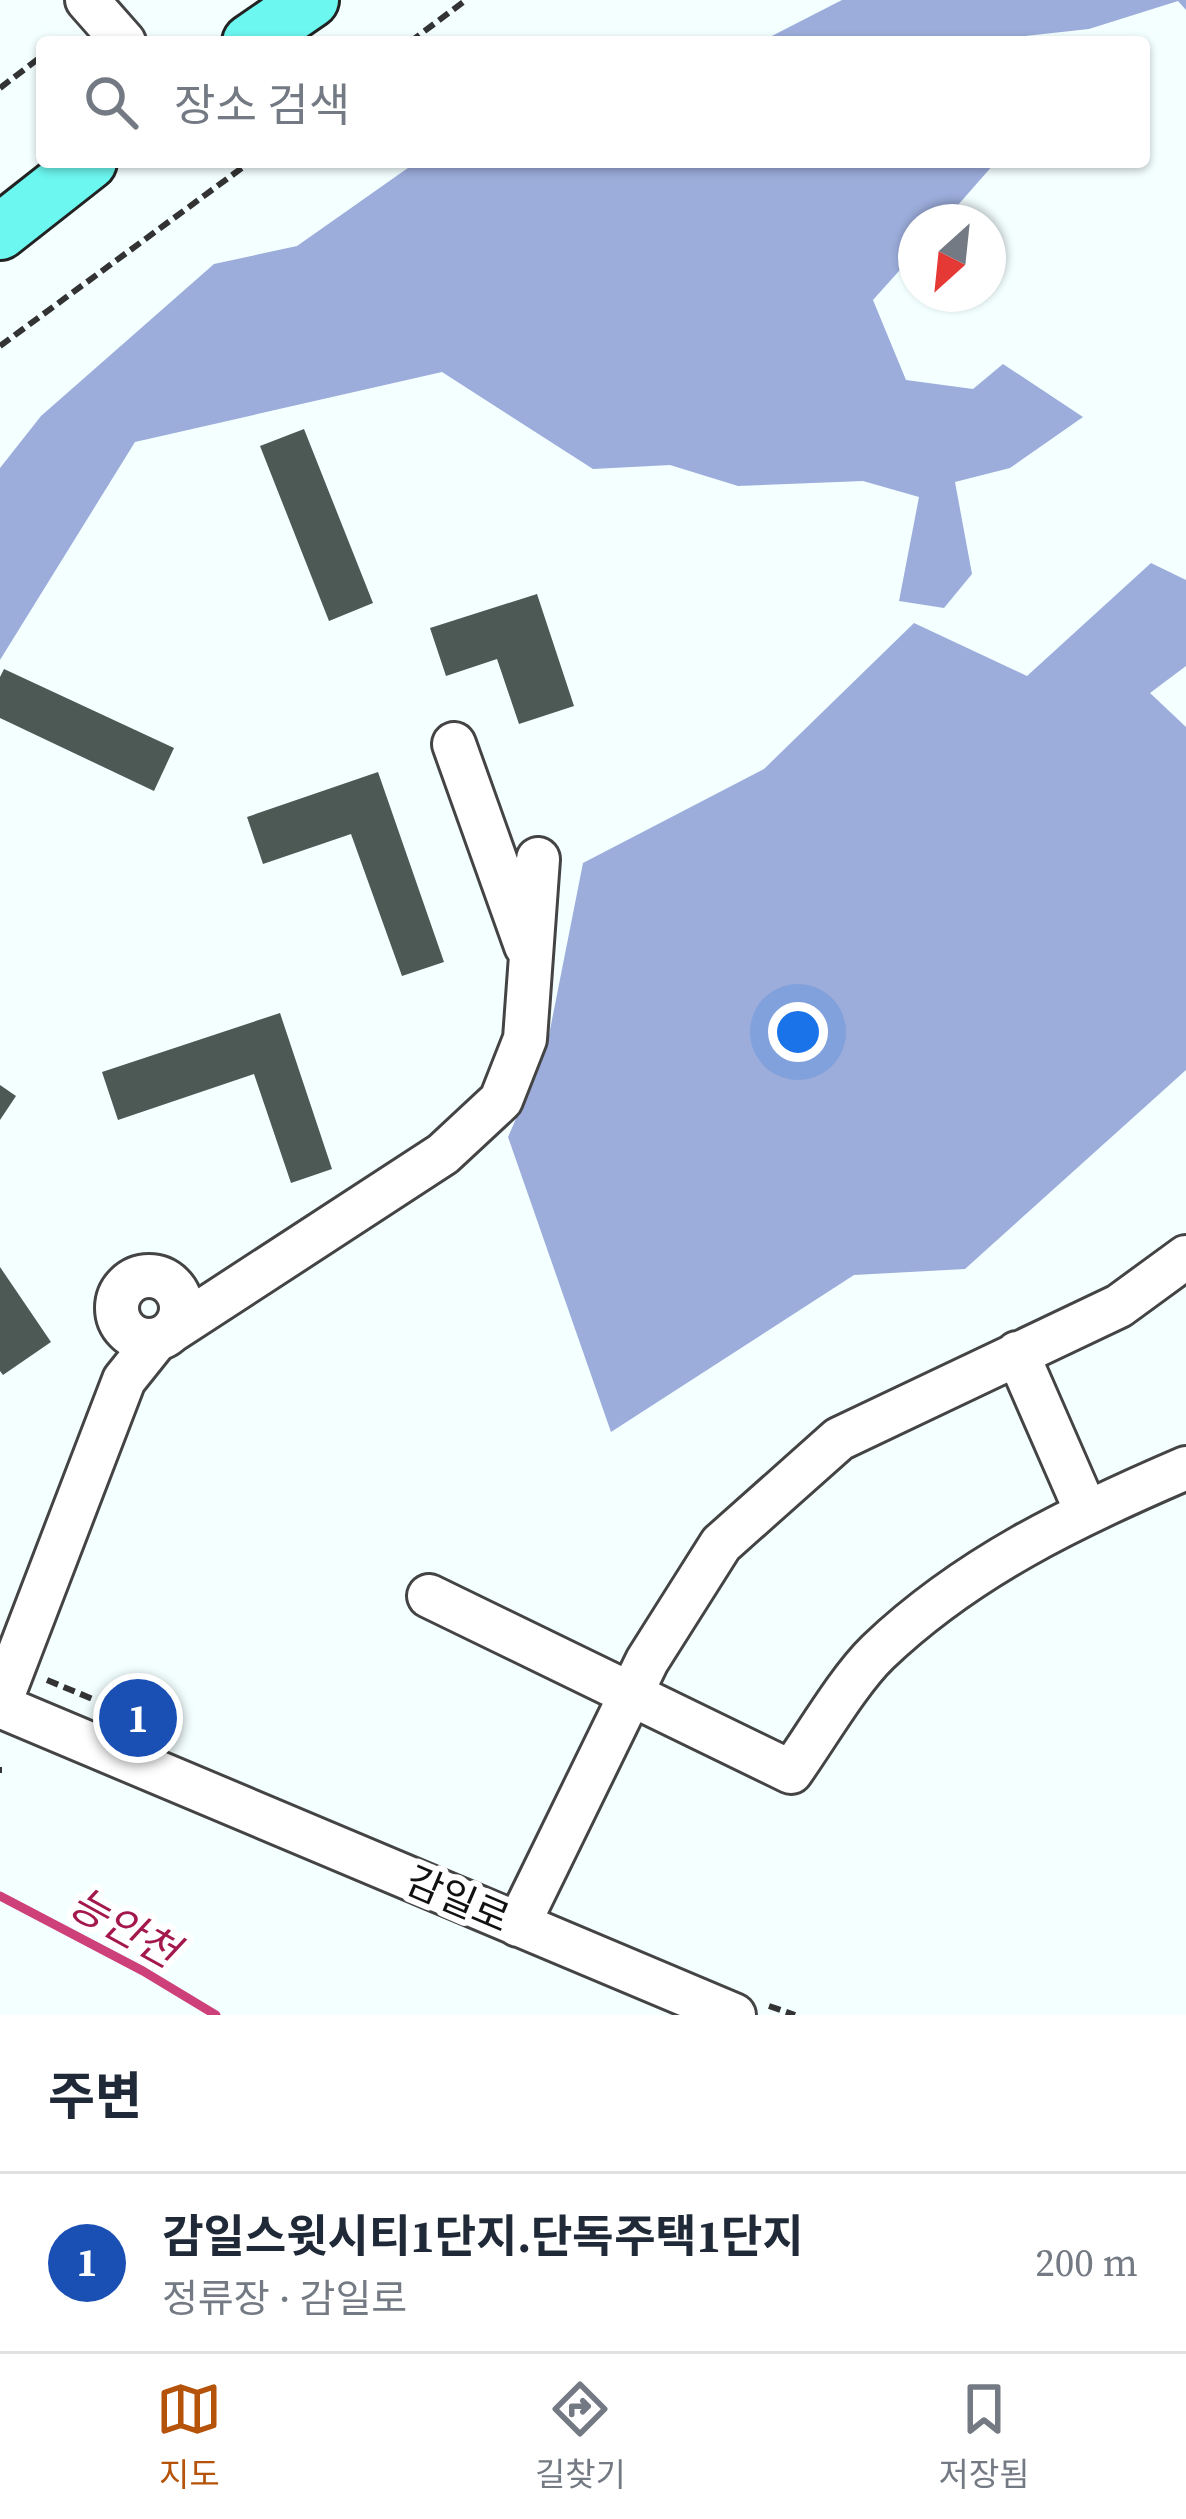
<!DOCTYPE html>
<html lang="ko">
<meta charset="utf-8">
<style>
:root{--surface:#fff;--page:#f2f2f3;--text:#1f2937;--muted:#747a83;--line:#e0e1e3;--accent:#b45309}
body{margin:0;font-family:"Source Serif 4","Noto Sans KR",serif;background:var(--page);color:var(--text)}
.compass{position:absolute;left:898px;top:204px;width:108px;height:108px;border-radius:50%;background:var(--surface);box-shadow:0 3px 9px #0004;rotate:207deg}
.you{position:absolute;left:798px;top:1032px;width:42px;height:42px;margin:-30px;border:9px solid #fff;border-radius:50%;background:#1a73e8;box-shadow:0 0 0 18px #1a73e833}
.badge{display:grid;place-items:center;width:78px;height:78px;border-radius:50%;background:var(--accent);color:#fff;font-size:39px;font-weight:700}
.pin{position:absolute;translate:-50% -50%;border:6px solid #fff;box-shadow:0 3px 12px #0006}
.list{margin:0;padding:0;list-style:none}
h2{display:flex;justify-content:space-between;align-items:center;height:156px;margin:0;padding:0 48px;font-size:51px}
h2 small{font-size:39px;font-weight:400;color:var(--muted)}
.list li{display:grid;grid-template-columns:78px 1fr auto;gap:36px;align-items:center;box-sizing:border-box;height:180px;padding:0 48px;border-top:3px solid var(--line)}
.list b{display:block;font-size:45px;white-space:nowrap}
.list p{margin:0;font-size:39px;white-space:nowrap;color:var(--muted)}
.list em{font-size:39px;font-style:normal;color:var(--muted)}
.icon{flex:none;width:66px;height:66px;fill:none;stroke:currentColor;stroke-width:2;stroke-linecap:round;stroke-linejoin:round}
.map{position:relative;flex:none;width:1186px;height:2015px;overflow:hidden}
.search{position:absolute;background:var(--surface);box-shadow:0 3px 9px #0004;left:36px;right:36px;top:36px;height:132px;display:flex;align-items:center;gap:30px;box-sizing:border-box;padding:0 42px;border-radius:12px;color:var(--muted);font-size:45px}
.sheet{height:336px;background:var(--surface)}
nav{display:flex;justify-content:space-around;align-items:center;box-sizing:border-box;height:168px;border-top:3px solid var(--line);background:var(--surface);font-size:33px;color:var(--muted)}
nav a{display:grid;justify-items:center;gap:6px}
nav .on{color:var(--accent)}
.map>svg:first-child{display:block}
.forest{fill:#9caddb}
.lines{fill:none;stroke-linecap:round;stroke-linejoin:round}
.stream{stroke:#cd407a;stroke-width:9}
.building{fill:#4d5954}
.minor-casing{stroke:#444;stroke-width:48}
.major-casing{stroke:#222;stroke-width:60}
.path{stroke:#333;stroke-width:6;stroke-dasharray:12 6;stroke-linecap:butt}
.minor{stroke:#fff;stroke-width:42}
.major{stroke:#6cf7f0;stroke-width:54}
.labels{text-anchor:middle;stroke-width:12;stroke-linejoin:round;paint-order:stroke}
.street-label{font-size:39px;fill:#111;stroke:#fff}
.water-label{font-size:42px;font-style:italic;fill:#a4194d;stroke:#fff}
</style>
<div class="map">
<svg width="1186" height="2015" viewBox="0 0 1186 2015">
<rect width="100%" height="100%" fill="#f4ffff"/>
<!-- forest -->
<path class="forest" d="M842 0H1186V10L1178 1 1089 29 972 42H760Z
M992 162 994 164 943 222H916V252L873 300 906 380 973 389 1003 364 1083 417 1010 468 955 482 972 574 944 608 899 601 919 497 863 481 738 486 670 465 593 469 442 372 135 442 0 660V468L41 416 214 264 297 246 415 163Z
M1151 563 1186 580V666L1150 693 1186 727V1070L965 1269 854 1275 611 1432 508 1137 546 1050 583 863 764 769 914 623 1027 676Z"/>
<g class="lines">
<!-- stream -->
<path class="stream" d="M0 1896 143 1971 216 2015"/>
</g>
<!-- building -->
<path class="building" d="M304 429 373 603 329 621 260 446Z
M537 594 574 706 519 724 497 659 446 676 430 628Z
M4 669 174 748 154 791 0 718V677Z
M378 772 444 962 402 976 351 834 263 864 247 817Z
M280 1013 332 1169 291 1183 254 1074 118 1120 102 1072Z
M0 1085 16 1096 0 1120Z
M0 1267 51 1342 3 1375 0 1371Z"/>
<g class="lines">
<defs>
<path id="minor" d="M87 0 124 42
M454 744 526 946
M117 1308a32 32 0 1 1 64 0a32 32 0 1 1-64 0Z
M173 1330 443 1154 501 1100 525 1039 538 859
M1017 1353 1086 1511
M429 1596 791 1772C816 1737 848 1681 878 1652 967 1567 1074 1516 1186 1468
M0 1703 124 1380 156 1340
M0 1706 734 2015
M518 1925 647 1661 721 1544 839 1439 1119 1306 1186 1257"/>
<path id="major" d="M250 42 311 0
M0 232 89 162"/>
</defs>
<!-- minor casing -->
<use href="#minor" class="minor-casing"/>
<!-- major casing -->
<use href="#major" class="major-casing"/>
<!-- path -->
<path class="path" d="M410 42 466 0
M0 88 42 56
M0 346 250 162
M47 1680 138 1718 154 1729
M0 1770H2
M769 2006 795 2015"/>
<!-- minor -->
<use href="#minor" class="minor"/>
<!-- major -->
<use href="#major" class="major"/>
</g>
<g class="labels">
<!-- street labels -->
<g class="street-label">
<text transform="translate(458 1899) rotate(23)" y="14">감일로</text>
</g>
<!-- water labels -->
<g class="water-label">
<text transform="translate(124 1927) rotate(29)" y="15">능안천</text>
</g>
</g>
</svg>
<svg class="compass" viewBox="-18 -18 36 36"><path d="M0-13l5 13h-10z" fill="#e53935"/><path d="M0 13l5-13h-10z" fill="#747a83"/></svg>
<div class="you"></div>
<div class="pin badge" style="left:138px;top:1718px;background:#1a4fb4">1</div>
<div class="search"><svg class="icon" aria-label="search" viewBox="0 0 24 24"><circle cx="10" cy="10" r="6"/><path d="M15 15l6 6"/></svg>장소 검색</div>
</div>
<section class="sheet">
<h2>주변<small></small></h2>
<ul class="list">
<li><span class="badge" style="background:#1a4fb4">1</span><div><b>감일스윗시티1단지.단독주택1단지</b><p>정류장 · 감일로</p></div><em>200 m</em></li>
</ul>
</section>
<nav>
<a class="on"><svg class="icon" aria-label="map" viewBox="0 0 24 24"><path d="M3 6l6-2 6 2 6-2v14l-6 2-6-2-6 2zM9 4v14M15 6v14"/></svg>지도</a>
<a><svg class="icon" aria-label="directions" viewBox="0 0 24 24"><path d="M12 3l9 9-9 9-9-9zM9 14v-3h6M13 9l2 2-2 2"/></svg>길찾기</a>
<a><svg class="icon" aria-label="saved" viewBox="0 0 24 24"><path d="M7 4h10v16l-5-4-5 4z"/></svg>저장됨</a>
</nav>
